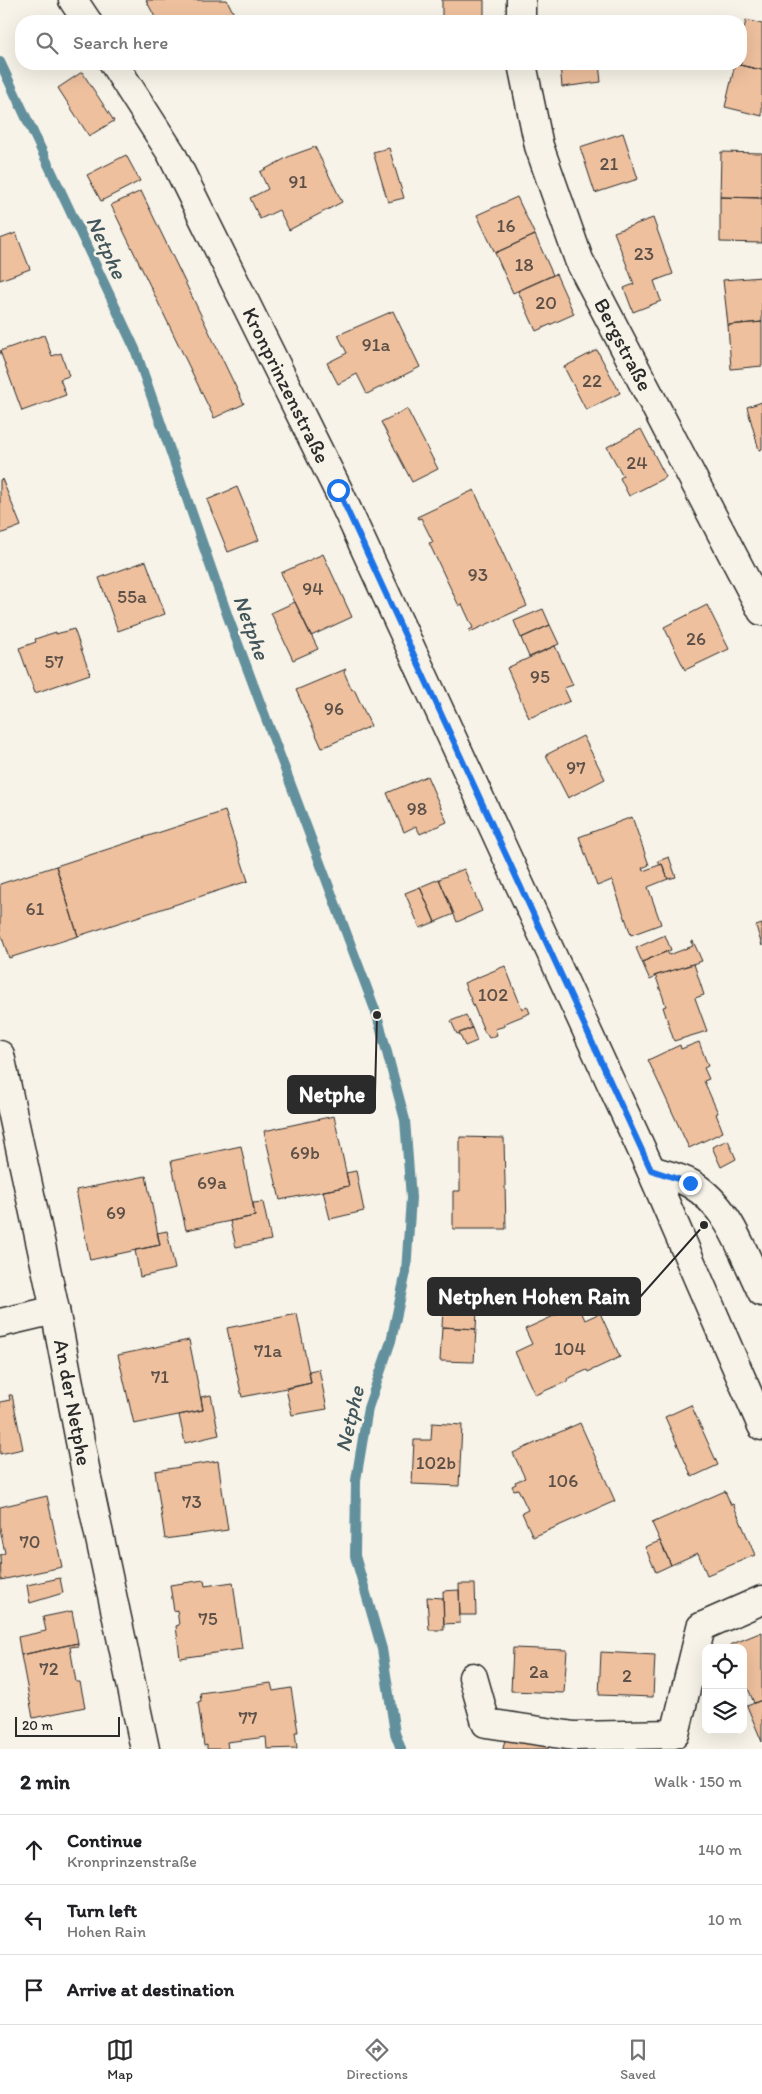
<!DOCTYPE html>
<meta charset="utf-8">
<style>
:root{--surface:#fff;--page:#f2f2f2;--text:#202124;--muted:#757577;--line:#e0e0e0;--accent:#2b2b2b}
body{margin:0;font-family:Itim,sans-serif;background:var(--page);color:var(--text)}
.controls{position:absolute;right:15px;bottom:15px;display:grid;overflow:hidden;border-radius:10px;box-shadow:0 5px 20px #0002}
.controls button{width:45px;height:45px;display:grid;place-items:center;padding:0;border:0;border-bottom:1px solid var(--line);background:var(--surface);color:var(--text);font:25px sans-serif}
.scale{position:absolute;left:15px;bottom:12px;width:105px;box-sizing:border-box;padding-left:5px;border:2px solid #2b2b2b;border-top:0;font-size:14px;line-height:18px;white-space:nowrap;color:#2b2b2b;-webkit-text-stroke:4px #f7f3e8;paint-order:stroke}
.stop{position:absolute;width:15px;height:15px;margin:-11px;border:4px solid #1a73e8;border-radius:50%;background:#fff}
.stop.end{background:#1a73e8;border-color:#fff;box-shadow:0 1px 5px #0008}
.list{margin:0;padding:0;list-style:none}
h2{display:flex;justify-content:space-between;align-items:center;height:65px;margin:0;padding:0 20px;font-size:21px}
h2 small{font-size:16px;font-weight:400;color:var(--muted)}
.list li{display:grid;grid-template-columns:32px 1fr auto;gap:15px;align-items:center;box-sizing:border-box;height:70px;padding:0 20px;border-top:1px solid var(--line)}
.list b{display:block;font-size:19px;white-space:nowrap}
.list p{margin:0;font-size:16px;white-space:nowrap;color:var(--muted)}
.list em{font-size:16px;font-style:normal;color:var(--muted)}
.icon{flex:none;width:28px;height:28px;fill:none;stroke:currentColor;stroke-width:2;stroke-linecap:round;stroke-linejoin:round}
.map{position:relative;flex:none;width:762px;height:1749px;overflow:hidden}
.search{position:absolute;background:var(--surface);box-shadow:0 5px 20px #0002;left:15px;right:15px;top:15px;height:55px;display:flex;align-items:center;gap:12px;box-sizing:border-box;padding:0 18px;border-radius:20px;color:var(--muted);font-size:19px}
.sheet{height:275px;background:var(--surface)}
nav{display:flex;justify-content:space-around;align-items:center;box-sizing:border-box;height:70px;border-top:1px solid var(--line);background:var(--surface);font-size:14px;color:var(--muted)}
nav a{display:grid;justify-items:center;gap:2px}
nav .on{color:var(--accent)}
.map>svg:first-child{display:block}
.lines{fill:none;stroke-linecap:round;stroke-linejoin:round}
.stream{stroke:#63909d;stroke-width:10}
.building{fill:#eec09e;stroke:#2b2b2b}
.street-casing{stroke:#2b2b2b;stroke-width:31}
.primary-casing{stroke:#2b2b2b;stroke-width:31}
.street{stroke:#f7f3e8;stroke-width:28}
.primary{stroke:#f7f3e8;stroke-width:28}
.route{stroke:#1a73e8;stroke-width:6}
.labels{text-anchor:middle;stroke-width:5;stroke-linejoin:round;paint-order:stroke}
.number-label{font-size:19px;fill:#5c5048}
.street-label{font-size:21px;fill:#2b2b2b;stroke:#f7f3e8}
.water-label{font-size:22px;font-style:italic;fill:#42555a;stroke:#f7f3e8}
.leader{fill:none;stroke:#2b2b2b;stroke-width:2}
.callout-dot{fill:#2b2b2b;stroke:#f7f3e8;stroke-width:2}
.callout{fill:#2b2b2b;stroke:#2b2b2b;stroke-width:2}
.callout-label{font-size:22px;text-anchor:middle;font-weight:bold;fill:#fff}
</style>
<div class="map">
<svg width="762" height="1749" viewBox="0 0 762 1749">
<rect width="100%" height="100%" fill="#f7f3e8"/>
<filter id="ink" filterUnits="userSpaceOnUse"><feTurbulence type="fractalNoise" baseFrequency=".02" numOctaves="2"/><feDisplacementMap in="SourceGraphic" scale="10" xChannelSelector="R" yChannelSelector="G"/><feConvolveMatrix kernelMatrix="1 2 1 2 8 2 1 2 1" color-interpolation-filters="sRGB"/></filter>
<g filter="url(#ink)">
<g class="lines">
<!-- stream -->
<path class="stream" d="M0 62 135 349 228 617 377 1015 405 1120 411 1198 406 1272 391 1341 368 1408 356 1480 355 1556 382 1649 395 1733 401 1749"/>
</g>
<!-- building -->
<path class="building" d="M146 0H227L234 14 231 15 234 21H157Z
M442 0H484V21H442Z
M746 20 762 24V70L735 64H741V42Z
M560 64H599L601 82 562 87Z
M735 64 762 70V116L725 107Z
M82 72 114 121 89 136 58 88Z
M623 133 638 179 595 193 580 147Z
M315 147 342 202 289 230 279 210 260 219 250 198 268 189 260 172 290 156Z
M389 148 404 198 388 202 373 152Z
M721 152 762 153V198L720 197Z
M126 155 140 181 101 201 87 175Z
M141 191 244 404 214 418 111 205Z
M517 197 535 235 495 253 477 215Z
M720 197 762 198V243L720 242Z
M653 218 673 274 654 281 661 301 633 312 624 288 634 284 614 232Z
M16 233 30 269 0 280V239Z
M535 235 553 275 513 293 495 253Z
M556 274 574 314 536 331 518 291Z
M762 277V322L728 325 723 280Z
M393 311 420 367 367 394 357 374 338 384 327 363 347 353 338 335Z
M762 322V366L731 369 728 325Z
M44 335 52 356 61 353 69 376 60 379 66 395 22 411 0 351Z
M597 350 620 393 586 410 564 367Z
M762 402V449L759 450 747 407Z
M407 409 438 469 412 482 381 422Z
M641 429 666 477 629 496 620 478 623 476 607 447Z
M2 479 21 526 0 534V480Z
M237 487 259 540 228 552 207 500Z
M474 490 527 606 470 632 469 630 473 628 462 604 459 606 429 543 433 542 421 518 418 519 417 517Z
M323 554 352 617 311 636 281 573Z
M146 561 165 614 118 631 99 578Z
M295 602 318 649 293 660 271 613Z
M707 605 729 649 685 670 664 627Z
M543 609 550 625 521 638 514 621Z
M550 625 559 644 529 657 521 638Z
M74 629 90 674 35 693 19 648 36 642 35 639 56 632V634Z
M555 646 573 685 564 688 570 701 529 718 507 668Z
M346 669 344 672 352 690 354 689 371 726 322 748 296 690Z
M583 736 605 779 568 798 546 755Z
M427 776 447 822 420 834 416 826 404 832 387 793Z
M225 811 248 881 78 936 56 866Z
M632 817 649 865 642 868 643 871 662 864 668 879 648 887 661 924 631 935 612 880 597 886 579 837Z
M669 857 676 877 668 879 662 864 660 865 658 861Z
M56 866 78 936 9 958 0 932V884Z
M464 869 482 911 457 922 439 879Z
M439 879 454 914 435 922 420 887Z
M420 887 435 922 420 928 405 893Z
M762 924V946L756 926Z
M665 935 671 950 642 962 636 948Z
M693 941 702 961 654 976V978L650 980 642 962 667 951 669 955 693 946 691 942Z
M694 964 704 995 695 998 707 1031 674 1041 663 1007 666 1006 656 977 654 976Z
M505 966 522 1009 527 1006 530 1013 503 1024 505 1026 495 1029 497 1035 489 1038 486 1033H485L464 983Z
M466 1015 472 1028 457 1034 451 1021Z
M472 1028 477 1041 465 1046 459 1033Z
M699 1042 708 1066 704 1068 709 1079 704 1081 718 1113 716 1114 723 1132 689 1148 648 1060 680 1045 681 1049Z
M334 1116 349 1186 280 1200 264 1131Z
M460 1137 504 1138 506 1229H453V1191H460Z
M728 1140 736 1159 721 1167 712 1147Z
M241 1146 255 1216 186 1230 171 1161Z
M356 1171 364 1211 330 1219 323 1191 349 1186 346 1173Z
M146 1176 160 1245 90 1260 76 1190Z
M263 1202 271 1240 236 1247 230 1221 255 1216 253 1203Z
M167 1231 175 1269 140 1277 135 1250 160 1245 157 1233Z
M444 1291 478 1293 476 1329 442 1327Z
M578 1305 585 1320 600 1313 620 1357 588 1372 587 1370 567 1379 568 1381 535 1395 515 1352 532 1344 525 1329Z
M297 1314 311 1383 242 1397 227 1328Z
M442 1327 476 1329 474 1362 440 1361Z
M189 1340 203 1410 134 1424 118 1355Z
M319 1369 327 1409 292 1415 286 1389 311 1383 309 1371Z
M9 1395H12L23 1449 0 1454V1402L10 1400Z
M211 1395 219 1435 185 1443 179 1415 203 1410 201 1397Z
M691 1405 718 1465 692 1477 665 1417Z
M432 1423 462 1425 459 1486 412 1484 414 1440H431Z
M580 1423 615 1501 533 1537 522 1513 528 1510 518 1489 514 1490 512 1486 516 1484 515 1482 525 1478 513 1453Z
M218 1461 228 1530 165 1539 155 1471Z
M725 1491 731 1505 733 1504 755 1555 707 1575 698 1553 671 1565 652 1523Z
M47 1496 62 1567 1 1580 0 1555 5 1553 0 1529V1507Z
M660 1541 671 1565 656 1572 645 1547Z
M60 1578 63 1593 30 1603 27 1585Z
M204 1580 205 1586 233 1582 242 1649 180 1658 176 1626 179 1625 177 1610 174 1611 170 1585Z
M459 1584H475L476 1615H460Z
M459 1590 460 1623 444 1624 443 1591Z
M427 1597 443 1598 444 1630H429Z
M72 1611 78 1643 21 1655 18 1637 46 1631 43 1617Z
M762 1632V1700L754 1703 743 1676V1648H731L730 1645Z
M78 1643V1646L70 1647 76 1682H80L85 1707 33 1718 21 1655Z
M513 1648 567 1650 564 1693 511 1691Z
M601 1652 655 1655 653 1697 599 1695Z
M271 1683 273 1691 291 1688 298 1732H295L297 1748 267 1749 266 1737 227 1742 228 1749H207V1745L204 1746 198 1702 201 1701 200 1693Z
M762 1700V1742L747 1706Z
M505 1739 549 1747 548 1749H503Z"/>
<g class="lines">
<defs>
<g id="street">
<path d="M521 0V21"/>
<path id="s1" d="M522 64 539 146 579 260 762 611"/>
<path id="s2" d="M0 1055 55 1310 87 1478 145 1749"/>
<path d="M651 1170C663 1174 679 1177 691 1184 730 1207 743 1254 762 1292"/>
<path d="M0 1323 55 1310"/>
<path d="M473 1677 486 1723 574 1736 675 1734 701 1627 762 1600"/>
</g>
<g id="primary">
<path d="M73 0 87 21"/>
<path id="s3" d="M114 64 171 153 338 490 651 1170 762 1426"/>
</g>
</defs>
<!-- street casing -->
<use href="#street" class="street-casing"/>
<!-- primary casing -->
<use href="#primary" class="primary-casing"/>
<!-- street -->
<use href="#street" class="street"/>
<!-- primary -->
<use href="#primary" class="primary"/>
</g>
</g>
<g class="lines" filter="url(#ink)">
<!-- route -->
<path class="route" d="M338 490 651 1170 690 1183"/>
</g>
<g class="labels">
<!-- number labels -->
<g class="number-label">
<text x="609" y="170">21</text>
<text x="298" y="188">91</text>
<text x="506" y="232">16</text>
<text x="644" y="260">23</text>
<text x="524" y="271">18</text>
<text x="546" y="309">20</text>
<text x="376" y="351">91a</text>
<text x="592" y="387">22</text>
<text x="637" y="469">24</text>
<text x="478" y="581">93</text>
<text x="313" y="595">94</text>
<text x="132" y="603">55a</text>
<text x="696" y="645">26</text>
<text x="54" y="668">57</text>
<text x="540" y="683">95</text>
<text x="334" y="715">96</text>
<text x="576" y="774">97</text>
<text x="417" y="815">98</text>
<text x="35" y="915">61</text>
<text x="493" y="1001">102</text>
<text x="305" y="1159">69b</text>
<text x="212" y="1189">69a</text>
<text x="116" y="1219">69</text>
<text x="570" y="1355">104</text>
<text x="268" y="1357">71a</text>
<text x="160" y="1383">71</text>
<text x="436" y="1469">102b</text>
<text x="563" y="1487">106</text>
<text x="192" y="1508">73</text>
<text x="30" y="1548">70</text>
<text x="208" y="1625">75</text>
<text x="49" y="1675">72</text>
<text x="539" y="1678">2a</text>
<text x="627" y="1682">2</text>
<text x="248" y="1724">77</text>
</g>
<!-- street labels -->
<g class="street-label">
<text dy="7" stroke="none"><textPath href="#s1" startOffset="300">Bergstraße</textPath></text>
<text dy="7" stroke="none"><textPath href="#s3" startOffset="365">Kronprinzenstraße</textPath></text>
<text dy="7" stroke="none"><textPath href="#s2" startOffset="355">An der Netphe</textPath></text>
</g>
<!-- water labels -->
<g class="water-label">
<text transform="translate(107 247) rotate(65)" y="8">Netphe</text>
<text transform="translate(252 627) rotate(70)" y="8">Netphe</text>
<text transform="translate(349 1419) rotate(-77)" y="8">Netphe</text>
</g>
</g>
<!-- callouts -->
<path class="leader" d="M377 1015L375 1094M704 1225L640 1297"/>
<g class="callout-dot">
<circle cx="377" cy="1015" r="5"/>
<circle cx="704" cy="1225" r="5"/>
</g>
<g class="callout">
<rect x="288" y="1076" width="87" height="37" rx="5"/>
<rect x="428" y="1278" width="212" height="37" rx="5"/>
</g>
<g class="callout-label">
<text x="332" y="1102">Netphe</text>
<text x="534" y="1304">Netphen Hohen Rain</text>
</g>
</svg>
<div class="controls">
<button><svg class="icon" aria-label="locate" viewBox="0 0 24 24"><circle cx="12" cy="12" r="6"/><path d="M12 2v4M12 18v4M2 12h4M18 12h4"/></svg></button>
<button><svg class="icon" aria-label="layers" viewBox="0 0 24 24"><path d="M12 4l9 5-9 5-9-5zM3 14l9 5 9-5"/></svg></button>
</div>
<div class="scale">20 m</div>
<div class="stop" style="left:338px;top:490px"></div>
<div class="stop end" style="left:690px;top:1183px"></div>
<div class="search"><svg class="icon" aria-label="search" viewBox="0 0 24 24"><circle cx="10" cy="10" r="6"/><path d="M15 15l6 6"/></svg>Search here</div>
</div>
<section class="sheet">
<h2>2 min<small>Walk · 150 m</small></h2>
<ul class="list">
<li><svg class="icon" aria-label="ahead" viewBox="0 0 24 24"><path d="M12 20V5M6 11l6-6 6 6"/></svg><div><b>Continue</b><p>Kronprinzenstraße</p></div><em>140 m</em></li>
<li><svg class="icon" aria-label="left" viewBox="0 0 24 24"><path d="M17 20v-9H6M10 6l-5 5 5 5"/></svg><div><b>Turn left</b><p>Hohen Rain</p></div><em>10 m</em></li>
<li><svg class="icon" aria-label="arrive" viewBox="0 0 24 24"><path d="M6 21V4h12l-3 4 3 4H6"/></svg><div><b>Arrive at destination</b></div></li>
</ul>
</section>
<nav>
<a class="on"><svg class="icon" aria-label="map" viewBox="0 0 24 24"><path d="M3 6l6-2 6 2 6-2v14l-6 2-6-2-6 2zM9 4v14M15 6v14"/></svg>Map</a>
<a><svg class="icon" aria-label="directions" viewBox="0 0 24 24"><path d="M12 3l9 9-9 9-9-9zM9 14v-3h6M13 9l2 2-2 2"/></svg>Directions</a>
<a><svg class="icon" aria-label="saved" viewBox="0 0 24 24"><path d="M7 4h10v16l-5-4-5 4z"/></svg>Saved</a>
</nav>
